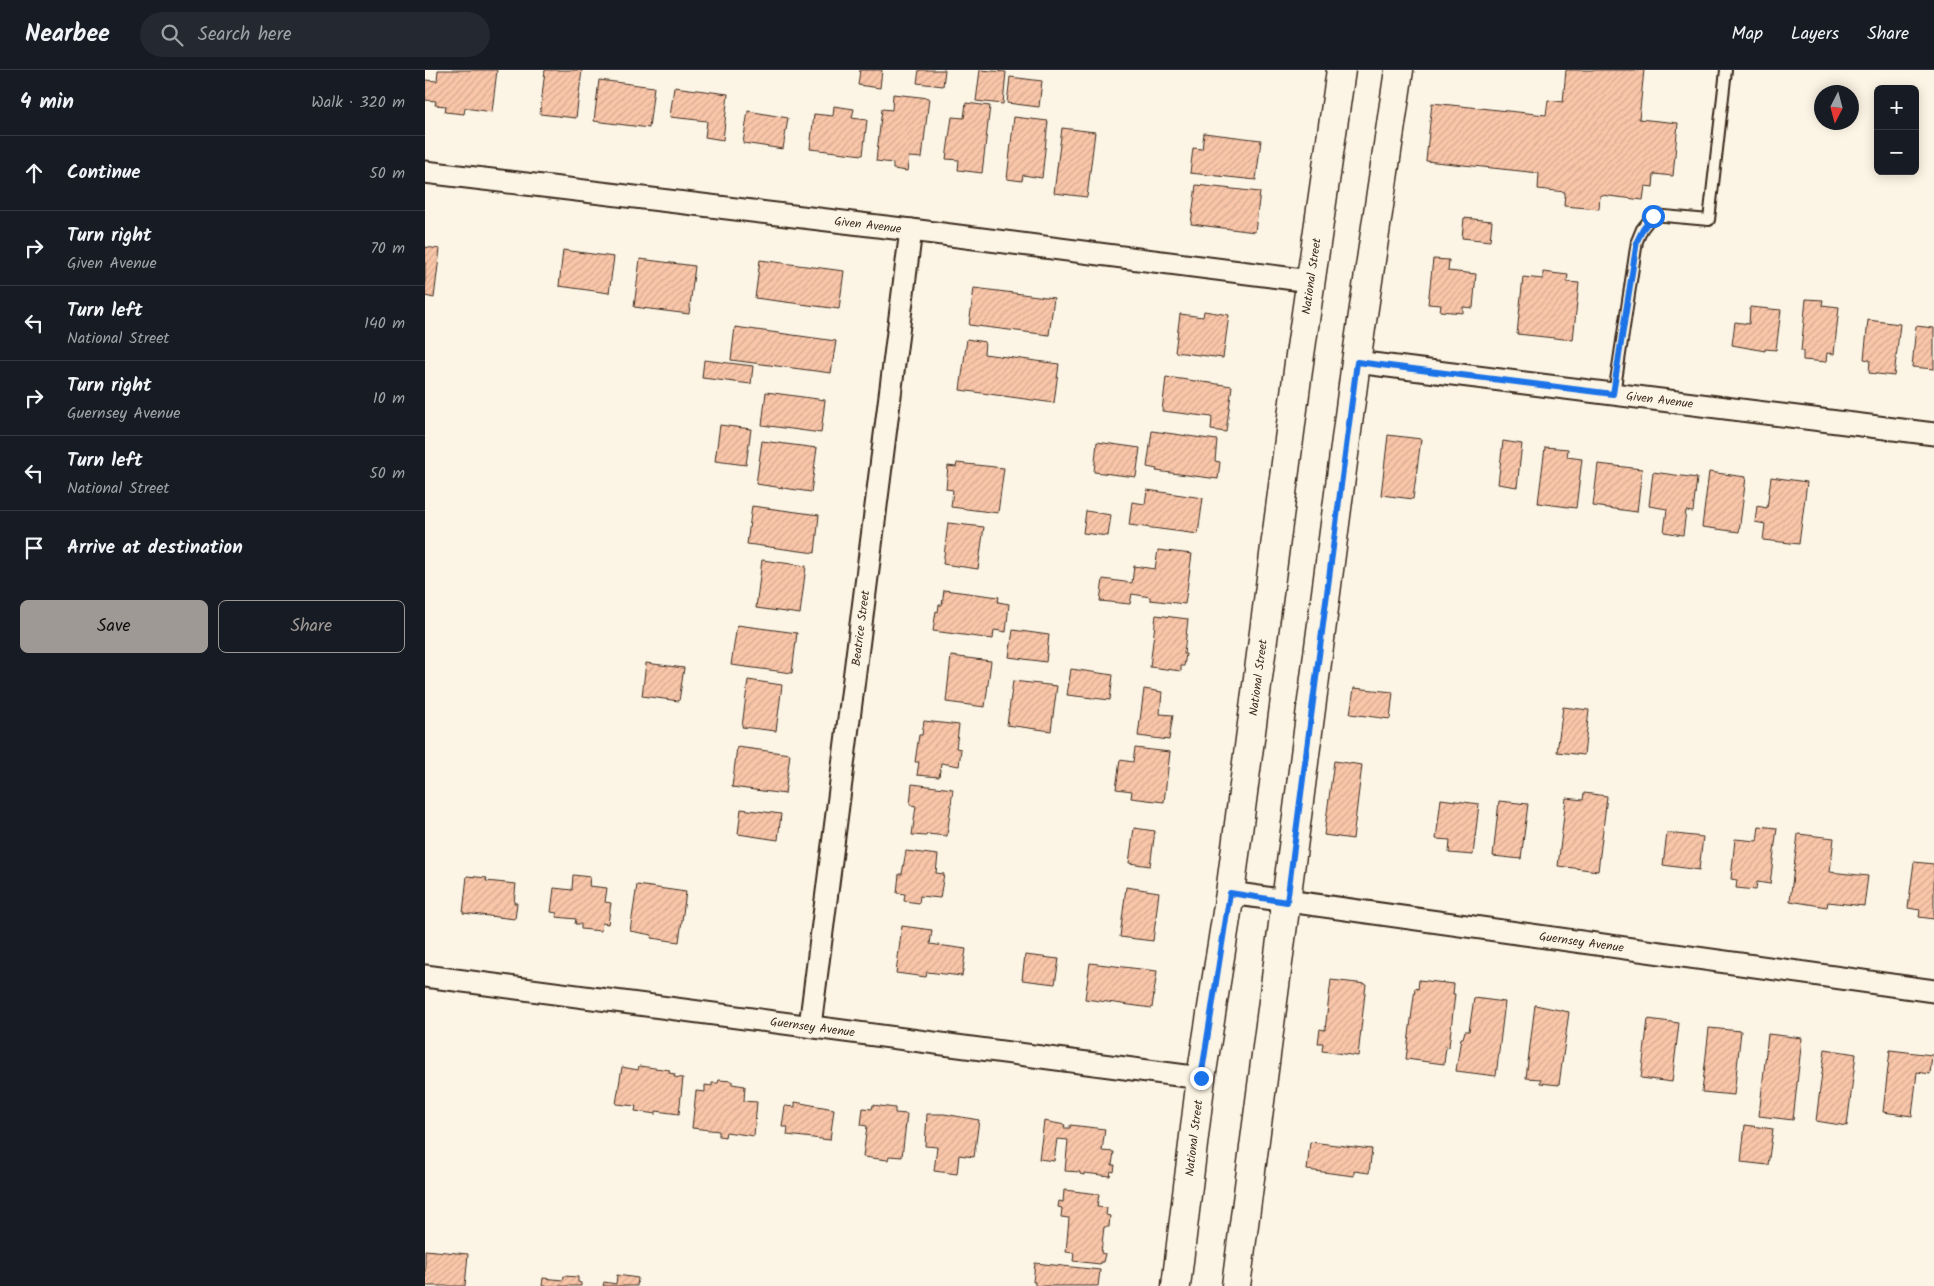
<!DOCTYPE html>
<meta charset="utf-8">
<style>
:root{--surface:#171b24;--page:#242831;--text:#f1f3f6;--muted:#9ea1a6;--line:#363941;--accent:#9f9995}
body{margin:0;font-family:Kalam,sans-serif;background:var(--page);color:var(--text)}
.controls{position:absolute;right:15px;top:15px;display:grid;overflow:hidden;border-radius:8px;box-shadow:0 2px 12px #0003}
.controls button{width:45px;height:45px;display:grid;place-items:center;padding:0;border:0;border-bottom:1px solid var(--line);background:var(--surface);color:var(--text);font:25px sans-serif}
.compass{position:absolute;left:1389px;top:15px;width:45px;height:45px;border-radius:50%;background:var(--surface);box-shadow:0 2px 12px #0003;rotate:186deg}
.stop{position:absolute;width:15px;height:15px;margin:-11px;border:4px solid #1a73e8;border-radius:50%;background:#fff}
.stop.end{background:#1a73e8;border-color:#fff;box-shadow:0 1px 5px #0008}
.list{margin:0;padding:0;list-style:none}
h2{display:flex;justify-content:space-between;align-items:center;height:65px;margin:0;padding:0 20px;font-size:21px}
h2 small{font-size:16px;font-weight:400;color:var(--muted)}
.list li{display:grid;grid-template-columns:32px 1fr auto;gap:15px;align-items:center;box-sizing:border-box;height:75px;padding:0 20px;border-top:1px solid var(--line)}
.list b{display:block;font-size:19px;white-space:nowrap}
.list p{margin:0;font-size:16px;white-space:nowrap;color:var(--muted)}
.list em{font-size:16px;font-style:normal;color:var(--muted)}
.actions{display:flex;gap:10px;padding:15px 20px}
.actions a{flex:1;padding:11px 0;border:1px solid var(--accent);border-radius:8px;text-align:center;font-size:18px;color:var(--accent)}
.actions .main{background:var(--accent);color:#111}
.icon{flex:none;width:28px;height:28px;fill:none;stroke:currentColor;stroke-width:2;stroke-linecap:round;stroke-linejoin:round}
.map{position:relative;flex:none;width:1509px;height:1216px;overflow:hidden}
header{display:flex;align-items:center;gap:30px;box-sizing:border-box;height:70px;padding:0 25px;background:var(--surface);border-bottom:1px solid var(--line)}
header strong{font-size:24px}
nav{display:flex;gap:28px;margin-inline-start:auto;font-size:18px}
.search{width:350px;height:45px;background:var(--page);display:flex;align-items:center;gap:12px;box-sizing:border-box;padding:0 18px;border-radius:28px;color:var(--muted);font-size:19px}
main{display:flex}
aside{flex:1;background:var(--surface)}
.map>svg:first-child{display:block}
.building{fill:url(#building-hatch);stroke:#3b2a1e}
.lines{fill:none;stroke-linecap:round;stroke-linejoin:round}
.lane-casing{stroke:#3b2a1e;stroke-width:14}
.street-casing{stroke:#3b2a1e;stroke-width:25}
.secondary-casing{stroke:#3b2a1e;stroke-width:31}
.lane{stroke:#fcf5e5;stroke-width:10}
.street{stroke:#fcf5e5;stroke-width:21}
.secondary{stroke:#fcf5e5;stroke-width:28}
.route{stroke:#1a73e8;stroke-width:6}
.labels{text-anchor:middle;stroke-width:4;stroke-linejoin:round;paint-order:stroke}
.street-label{font-size:12px;fill:#3b2a1e;stroke:#fcf5e5}
</style>
<header>
<strong>Nearbee</strong>
<div class="search"><svg class="icon" aria-label="search" viewBox="0 0 24 24"><circle cx="10" cy="10" r="6"/><path d="M15 15l6 6"/></svg>Search here</div>
<nav><a>Map</a><a>Layers</a><a>Share</a></nav>
</header>
<main>
<aside>
<h2>4 min<small>Walk · 320 m</small></h2>
<ul class="list">
<li><svg class="icon" aria-label="ahead" viewBox="0 0 24 24"><path d="M12 20V5M6 11l6-6 6 6"/></svg><div><b>Continue</b></div><em>50 m</em></li>
<li><svg class="icon" aria-label="right" viewBox="0 0 24 24"><path d="M7 20v-9h11M14 6l5 5-5 5"/></svg><div><b>Turn right</b><p>Given Avenue</p></div><em>70 m</em></li>
<li><svg class="icon" aria-label="left" viewBox="0 0 24 24"><path d="M17 20v-9H6M10 6l-5 5 5 5"/></svg><div><b>Turn left</b><p>National Street</p></div><em>140 m</em></li>
<li><svg class="icon" aria-label="right" viewBox="0 0 24 24"><path d="M7 20v-9h11M14 6l5 5-5 5"/></svg><div><b>Turn right</b><p>Guernsey Avenue</p></div><em>10 m</em></li>
<li><svg class="icon" aria-label="left" viewBox="0 0 24 24"><path d="M17 20v-9H6M10 6l-5 5 5 5"/></svg><div><b>Turn left</b><p>National Street</p></div><em>50 m</em></li>
<li><svg class="icon" aria-label="arrive" viewBox="0 0 24 24"><path d="M6 21V4h12l-3 4 3 4H6"/></svg><div><b>Arrive at destination</b></div></li>
</ul>
<div class="actions"><a class="main">Save</a><a>Share</a></div>
</aside>
<div class="map">
<svg width="1509" height="1216" viewBox="0 0 1509 1216">
<defs>
<pattern id="building-hatch" width="6" height="6" patternUnits="userSpaceOnUse" patternTransform="scale(1.25)"><rect width="6" height="6" fill="#f9c6a9"/><path d="M-1 1l2-2M0 6l6-6M5 7l2-2" fill="none" stroke="#d6aa91"/></pattern>
</defs>
<rect width="100%" height="100%" fill="#fcf5e5"/>
<filter id="ink" filterUnits="userSpaceOnUse"><feTurbulence type="fractalNoise" baseFrequency=".02" numOctaves="2"/><feDisplacementMap in="SourceGraphic" scale="10" xChannelSelector="R" yChannelSelector="G"/><feConvolveMatrix kernelMatrix="1 2 1 2 8 2 1 2 1" color-interpolation-filters="sRGB"/></filter>
<g filter="url(#ink)">
<!-- building -->
<path class="building" d="M13 0H72L67 42 40 38 39 44 20 42 21 36 10 35 11 31 0 30V10L12 11Z
M120 0H157L151 48 115 44Z
M435 0H457L455 18 433 15Z
M494 0H520L518 16 492 13Z
M555 0 581 2 578 34 551 31Z
M1141 0H1219L1214 49 1253 53 1248 106 1229 104 1228 117 1220 116 1218 130 1175 125 1174 139 1139 136 1140 122 1113 119 1114 103 1001 91 1007 33 1121 45 1123 30 1138 32Z
M585 7 617 11 614 37 582 33Z
M174 10 229 17 224 58 169 51Z
M249 17 303 24 298 70 280 67 282 51 245 47Z
M468 24 504 28 497 88 484 87 482 101 468 99V93L451 91 457 39 467 40Z
M541 33 565 36 557 103 533 100 534 90 521 89 527 47 539 48Z
M409 36 429 39 427 48 442 50 438 85 385 79 389 44 408 46Z
M323 41 363 48 358 79 318 73Z
M589 47 623 51 617 108 598 105 597 111 582 109Z
M637 58 670 62 662 127 629 123Z
M779 63 836 70 831 110 765 103 768 78 777 79Z
M771 115 835 122 830 162 766 154Z
M1039 148 1067 151 1065 171 1037 168Z
M0 177 15 179 9 228 0 226Z
M138 180 189 187 184 223 134 216Z
M215 189 270 196 264 244 209 237Z
M1008 189 1024 190 1023 201 1051 204 1048 238 1038 237V243L1015 241 1016 235 1003 234Z
M335 190 419 201 414 239 330 228Z
M1118 202 1143 205 1142 212 1154 213 1148 270 1092 264 1098 207 1118 209Z
M549 218 629 228 624 265 544 255Z
M1381 229 1398 230 1397 235 1414 237 1409 284 1402 283 1401 292 1378 290V281H1376Z
M1325 237 1356 240 1351 280 1340 279V281L1307 275 1310 252 1324 254Z
M779 241 804 245 798 288 750 282 755 244 778 247Z
M1443 250 1475 254 1469 306 1444 303 1445 290 1439 289Z
M1491 256 1509 258V299L1487 297Z
M310 257 411 271 406 303 306 290Z
M542 269 560 272 559 284 634 294 629 333 535 320Z
M279 290 328 296 326 314 277 308Z
M741 307 807 316 801 362 786 360 787 347 737 341Z
M341 322 400 330 396 363 337 355Z
M295 355 326 359 321 395 290 391Z
M727 361 792 370 790 391 795 392 793 409 731 401 732 399 722 397Z
M963 365 996 369 988 429 956 425Z
M337 371 392 378 386 422 331 414Z
M1078 371 1097 374 1092 417 1073 414Z
M672 372 715 378 711 407 669 402Z
M1120 377 1143 379 1142 387 1157 389 1151 438 1113 433Z
M532 393 579 398 573 443 526 437 528 420 521 419 523 396 531 397Z
M1173 394 1217 399 1212 442 1168 436Z
M1228 402 1272 408 1268 442 1261 441 1258 465 1239 462 1242 439 1224 436Z
M1284 402 1321 407 1314 462 1277 457Z
M1346 407 1382 412 1374 474 1338 470 1340 454 1330 452 1332 436 1342 438Z
M722 420 778 428 773 464 704 455 707 432 720 434Z
M327 436 394 445 390 483 322 474Z
M661 441 686 445 683 466 658 463Z
M523 453 559 457 553 499 518 494Z
M733 480 767 484 760 534 725 530V527L707 524 705 534 675 531 678 509 707 513 709 496 730 499Z
M337 490 381 496 375 544 331 538Z
M519 520 574 527 573 532 584 534 581 562 569 560 568 569 508 561 511 541 513 542 514 535H517Z
M731 545 763 549 759 584H761L759 596H756V601L725 597Z
M312 555 372 563 367 603 306 595Z
M588 560 624 565 621 592 584 587Z
M526 586 566 591 560 637 521 632Z
M221 593 259 598 254 631 217 626Z
M646 599 688 605 685 630 642 625Z
M323 610 357 615 351 661 317 657Z
M588 611 632 616 626 661 582 655Z
M929 618 968 622 965 649 925 644Z
M719 619 737 622 735 644 748 645 744 670 713 666Z
M1138 637 1164 640 1159 685 1132 682Z
M499 651 534 655 531 678 536 679 534 696 516 693 514 707 492 705 494 692H490L494 665H497Z
M312 677 365 684 360 724 307 717Z
M710 678 745 682 739 732 706 728 707 721 691 719 695 690 708 692Z
M909 691 937 695 928 769 899 765Z
M487 714 528 719 522 766 502 764 501 766 487 765 491 736 485 735Z
M1159 723 1182 726 1173 801 1133 796 1141 728 1158 730Z
M1016 729 1054 734 1048 785 1024 783 1025 770 1011 769Z
M1074 731 1103 734 1096 789 1068 786Z
M316 739 356 744 353 770 313 764Z
M1334 756 1352 758 1345 814 1332 812 1331 820 1311 818 1312 810 1306 809 1310 769 1332 771Z
M709 758 730 761 725 796 704 793Z
M1242 763 1278 767 1274 800 1238 795Z
M1373 764 1409 768 1405 802 1443 806 1439 836 1403 832 1402 837 1365 831Z
M481 781 513 785 511 803 519 804 515 828 495 826 494 833 479 831 480 824 472 823 474 804H477Z
M1489 792 1509 794V849L1494 847 1495 840 1483 838Z
M148 805 165 807 164 816 182 818 180 832 186 833 183 854 177 853 176 861 156 859V854H150L151 849 131 847 132 843 126 842 129 818 147 820Z
M42 806 62 808 61 811 91 814 89 833H92L90 849 38 843Z
M212 815 261 822 254 872 226 868 227 865 205 861Z
M701 817 734 822 728 871 695 867Z
M477 856 507 860 505 874 541 879 537 906 502 902 501 907 471 903Z
M600 885 634 889 630 914 597 910Z
M665 893 732 901 727 938 660 929Z
M906 910 941 914 933 986 897 981 898 973H893L895 959 900 960Z
M994 910 1029 914 1028 924H1030L1024 977 1021 976 1019 994 981 989 990 918 993 919Z
M1049 928 1080 932 1071 1006 1031 1001 1036 968H1038L1040 961H1044Z
M1110 935 1144 942 1134 1015 1115 1013 1116 1009 1101 1008Z
M1223 949 1254 953 1247 1012 1216 1008Z
M1284 958 1316 961 1309 1025 1277 1022Z
M1343 964 1377 968 1368 1050 1334 1046Z
M1400 979 1431 984 1422 1056 1391 1051Z
M1465 980 1507 985 1505 1004 1492 1002 1487 1046 1458 1042Z
M214 996 245 1000 244 1003 250 1004 249 1007 258 1008 254 1044 231 1041V1044L210 1041 211 1036 191 1034 197 997 213 1000Z
M294 1010 307 1011V1014L320 1016 319 1031 332 1032 329 1066 301 1062 300 1067 294 1066V1061L267 1058 271 1021 280 1022V1015L287 1016V1013H293Z
M370 1032 409 1039 405 1070 362 1065 363 1057H357L360 1036 370 1037Z
M448 1035 470 1038V1043L482 1044 477 1087 464 1086 463 1090 438 1087 442 1056 436 1055 438 1038 447 1039Z
M502 1044H519L554 1050 549 1087 534 1085 532 1104 509 1101 512 1077 500 1076Z
M619 1051 640 1055 639 1058H645V1055L680 1059 677 1081 689 1082 687 1095H690L689 1102 686 1101 685 1106 659 1103V1105L655 1104V1102L640 1101 643 1070 632 1069 629 1091 614 1089Z
M1320 1055 1348 1059 1343 1095 1316 1092Z
M885 1072 947 1079 944 1103 929 1101V1106L882 1100Z
M639 1120 674 1124 672 1137 682 1138 681 1145 685 1146 684 1157H679L676 1183 680 1184 678 1192H675V1194L648 1191 649 1183 641 1182 644 1148 636 1147 637 1138 633 1137 634 1131 638 1132Z
M0 1180 43 1184 40 1216H0Z
M610 1193 675 1200 673 1216H610V1212H608Z
M192 1205 213 1208 212 1216H178L179 1212 191 1214Z
M139 1206 153 1207V1212L156 1213V1216H117L118 1208 138 1210Z"/>
<g class="lines">
<defs>
<path id="lane" d="M1189 324 1212 171 1217 159 1228 145 1284 150 1301 0"/>
<g id="street">
<path id="s1" d="M0 102 486 160 885 211"/>
<path id="s2" d="M931 292 1509 364"/>
<path id="s3" d="M805 823 1509 921"/>
<path id="s4" d="M0 906 776 1008"/>
<path id="s5" d="M385 956 486 160"/>
</g>
<g id="secondary">
<path id="s6" d="M751 1216 776 1008 805 823 875 285 916 0"/>
<path d="M811 1216 931 292 974 0"/>
</g>
</defs>
<!-- lane casing -->
<use href="#lane" class="lane-casing"/>
<!-- street casing -->
<use href="#street" class="street-casing"/>
<!-- secondary casing -->
<use href="#secondary" class="secondary-casing"/>
<!-- lane -->
<use href="#lane" class="lane"/>
<!-- street -->
<use href="#street" class="street"/>
<!-- secondary -->
<use href="#secondary" class="secondary"/>
</g>
</g>
<g class="lines" filter="url(#ink)">
<!-- route -->
<path class="route" d="M776 1008 805 823 862 832 932 292 1188 324 1212 171 1218 159 1228 146"/>
</g>
<g class="labels">
<!-- street labels -->
<g class="street-label">
<text dy="4" stroke="none"><textPath href="#s1" startOffset="446">Given Avenue</textPath></text>
<text dy="4" stroke="none"><textPath href="#s6" startOffset="1019">National Street</textPath></text>
<text dy="4" stroke="none"><textPath href="#s2" startOffset="306">Given Avenue</textPath></text>
<text dy="4" stroke="none"><textPath href="#s5" startOffset="401">Beatrice Street</textPath></text>
<text dy="4" stroke="none"><textPath href="#s6" startOffset="614">National Street</textPath></text>
<text dy="4" stroke="none"><textPath href="#s3" startOffset="355">Guernsey Avenue</textPath></text>
<text dy="4" stroke="none"><textPath href="#s4" startOffset="391">Guernsey Avenue</textPath></text>
<text dy="4" stroke="none"><textPath href="#s6" startOffset="149">National Street</textPath></text>
</g>
</g>
</svg>
<div class="controls">
<button>+</button>
<button>−</button>
</div>
<svg class="compass" viewBox="-18 -18 36 36"><path d="M0-13l5 13h-10z" fill="#e53935"/><path d="M0 13l5-13h-10z" fill="#9ea1a6"/></svg>
<div class="stop" style="left:1228px;top:146px"></div>
<div class="stop end" style="left:776px;top:1008px"></div>
</div>
</main>
